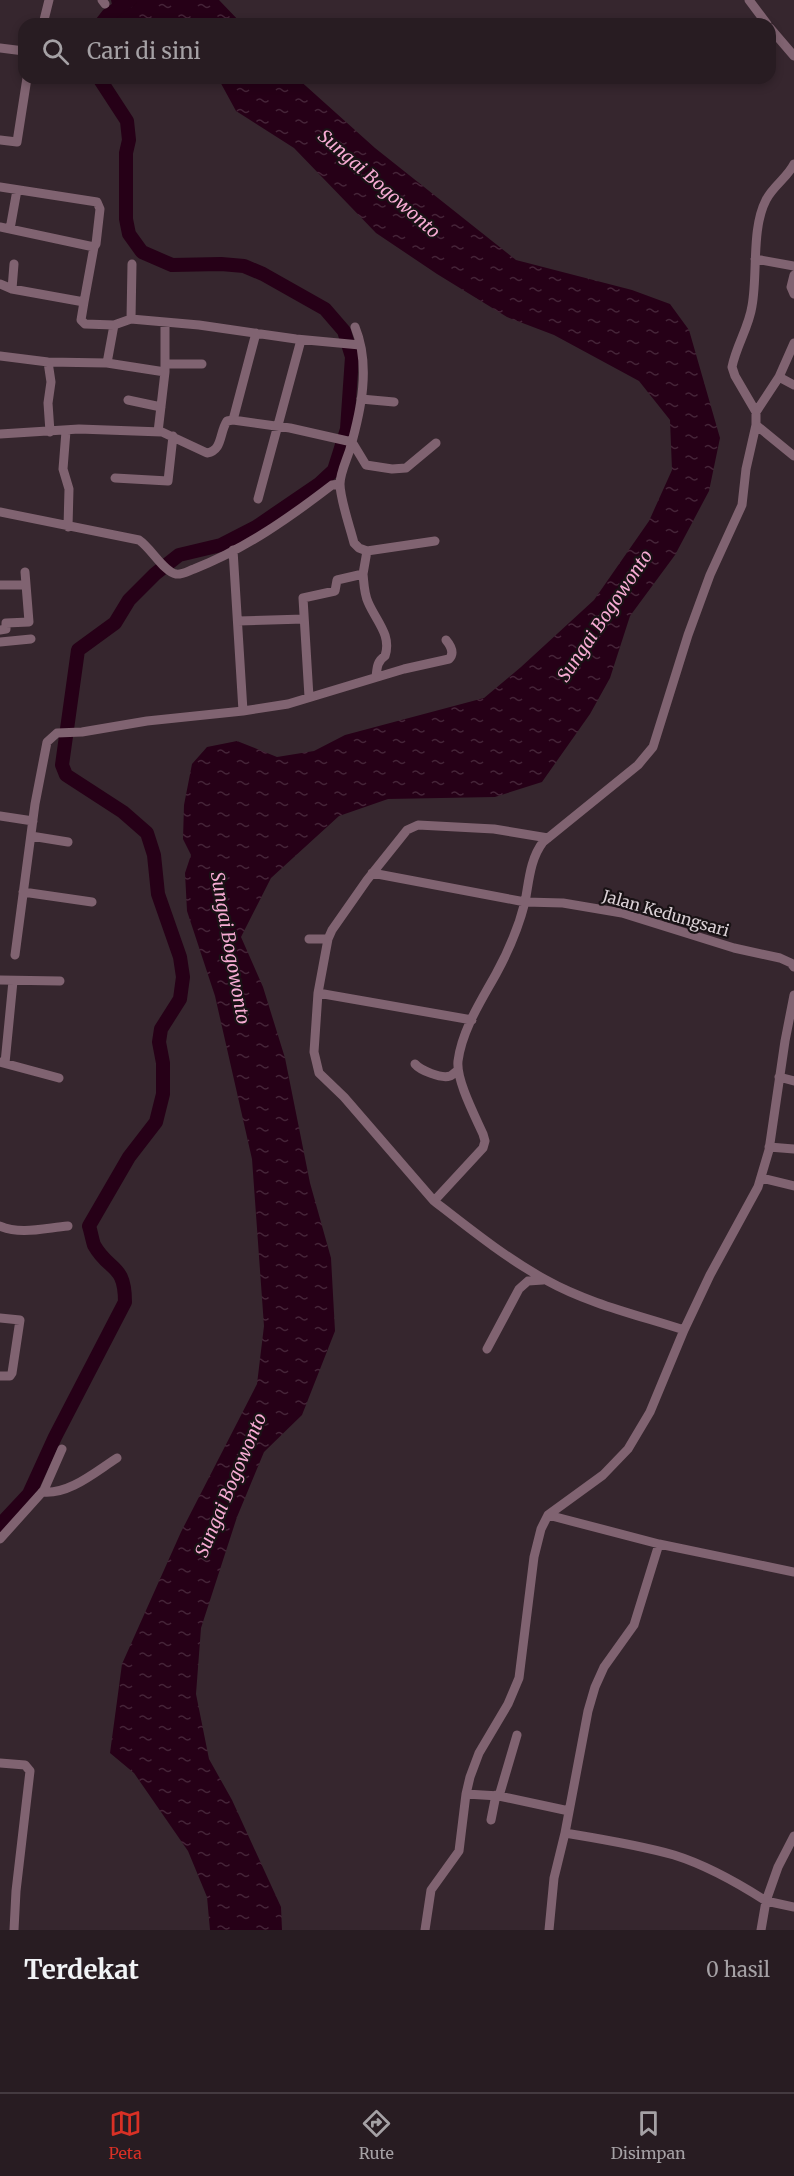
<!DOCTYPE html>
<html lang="id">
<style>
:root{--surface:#281c22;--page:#34292f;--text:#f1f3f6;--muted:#a5a1a5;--line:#443a40;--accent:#d93025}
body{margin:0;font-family:Merriweather,serif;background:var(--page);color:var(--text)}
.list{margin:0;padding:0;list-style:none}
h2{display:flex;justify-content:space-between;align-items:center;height:78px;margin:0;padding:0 24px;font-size:26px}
h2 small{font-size:20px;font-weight:400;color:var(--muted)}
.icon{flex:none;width:33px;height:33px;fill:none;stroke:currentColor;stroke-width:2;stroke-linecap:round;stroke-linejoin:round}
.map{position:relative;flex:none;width:794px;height:1930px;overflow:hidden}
.search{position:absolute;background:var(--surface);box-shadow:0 3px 9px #0003;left:18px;right:18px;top:18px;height:66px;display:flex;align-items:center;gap:15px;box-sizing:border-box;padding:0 21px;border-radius:18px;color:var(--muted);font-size:22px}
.sheet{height:162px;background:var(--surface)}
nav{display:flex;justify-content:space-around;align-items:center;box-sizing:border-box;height:84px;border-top:2px solid var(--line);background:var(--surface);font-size:16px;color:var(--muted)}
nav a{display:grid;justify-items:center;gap:3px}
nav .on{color:var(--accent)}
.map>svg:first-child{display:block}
.water{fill:url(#water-ripples)}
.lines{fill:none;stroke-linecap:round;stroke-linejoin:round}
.river{stroke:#260017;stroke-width:14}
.minor{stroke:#806371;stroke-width:9}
.labels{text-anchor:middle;stroke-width:4.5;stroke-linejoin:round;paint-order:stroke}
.street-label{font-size:16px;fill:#dbd1d6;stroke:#191215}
.water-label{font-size:18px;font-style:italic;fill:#f7acd4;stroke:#191215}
</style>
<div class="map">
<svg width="794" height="1930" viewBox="0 0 794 1930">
<defs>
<pattern id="water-ripples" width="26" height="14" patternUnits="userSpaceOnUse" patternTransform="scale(1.5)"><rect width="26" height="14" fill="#260017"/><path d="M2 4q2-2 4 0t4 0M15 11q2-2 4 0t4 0" fill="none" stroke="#452438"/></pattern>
</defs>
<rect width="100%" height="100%" fill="#36262e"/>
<!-- water -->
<path class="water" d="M111 0H219L242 24H116Z
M218 78H297L375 148 516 260 632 290 670 304 689 330 720 438 709 491 675 555 630 616 610 678 590 714 542 782 495 797 388 799 339 816 271 878 241 937 263 987 285 1058 310 1183 331 1258 335 1331 302 1415 264 1452 237 1517 201 1628 196 1694 209 1759 232 1800 281 1907 282 1930H210L207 1897 188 1851 134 1773 110 1753 122 1664 181 1532 257 1384 264 1326 252 1159 215 996 187 911 185 873 191 855 183 839 184 805 192 764 207 747 237 741 277 757 314 751 345 735 484 698 521 667 594 600 649 521 672 470 670 420 639 381 554 335 507 317 437 274 376 233 294 148 236 111Z"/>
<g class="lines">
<!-- river -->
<path class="river" d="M101 24 108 15 130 0
M0 1525 29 1494 55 1437 125 1302C125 1263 109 1272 94 1245 92 1239 91 1232 89 1226L129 1157 156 1122 163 1094V1063L159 1042 161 1029 180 999 183 977 180 957 158 894 154 855 147 833 123 812 66 775 62 765 78 650 115 623 129 600 155 574 179 555 221 545 256 527 319 484 334 470 347 429 352 357 344 331 325 309 263 274 244 266 221 264 172 265 142 252 129 234 126 219V153L129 140 127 121 99 78"/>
<!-- minor -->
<path class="minor" d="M102 0 105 4
M749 0 767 24
M43 24 49 0
M770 28 794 56
M0 48 24 51
M0 140 17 142 27 78
M0 187 97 202 100 209 96 244 94 247 0 227
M10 229 17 190
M755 259 794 266
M794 275 791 287 794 294
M0 284 12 289 84 302 81 320 85 324 114 325 131 319 199 325 296 339 360 345
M12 289 14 264
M84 302 94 247
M131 319 132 264
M355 327C371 366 361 410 350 449 347 459 340 473 340 484 340 499 350 527 354 543L359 548 367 551 435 541
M0 356 48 362 107 363 165 372
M48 362 51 382 48 403 50 432
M107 363 114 325
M165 364H202
M779 377 794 385
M361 399 394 402
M128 400 161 407
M756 412 779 377 794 343
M233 420 256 333
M756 425 794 456
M66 431 63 469 69 489 68 527
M158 432 165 372V322
M0 434 79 429 162 432 207 453C223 450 219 433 227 421L233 420 290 428 352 442 366 465 392 469 406 468 436 443
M115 478 168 481 173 436
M258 499 301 340
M0 512 139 540C151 548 164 572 176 574 182 575 188 571 194 569 245 549 289 518 332 485L340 484
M233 550 243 711
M363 574C364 583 364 593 368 602 376 621 392 635 385 656 377 661 377 668 376 677
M0 585H26
M238 621 304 619
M0 630 6 629V623L29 622 25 572
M0 642 31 639
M309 697 303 598 335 591 337 580 363 574 367 551
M0 816 33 821
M31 836 68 842
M372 873 525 902 563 903 622 913 734 948 780 958 791 963 794 967
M23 892 92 902
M309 939H328
M15 955 35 804 47 742 57 733 82 732 147 721 243 711 288 704 404 669 449 659C455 653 451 646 446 640
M0 980 60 981
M318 993 472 1020
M0 1062 59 1078
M5 1063 13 981
M415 1064C420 1070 441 1079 450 1076 451 1076 457 1071 458 1070
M779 1077 794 1081
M769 1147 794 1149
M762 1178 794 1186
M434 1201 344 1097 319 1073 314 1052 318 993 328 939 332 930 367 880 407 830 418 825 494 829 548 838
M0 1226C20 1235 45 1228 68 1226
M0 1318 20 1320 12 1373 10 1376H0
M684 1330C638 1315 589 1304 546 1280 506 1258 470 1229 434 1201L483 1148 485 1141 483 1134C475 1116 456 1080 458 1061 462 1030 481 1001 496 974 508 952 519 926 525 902 529 881 530 859 543 842L638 765 653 747 688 635 710 575 742 505 746 469 756 425V412L735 376 732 367C736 346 749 327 752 306 758 274 751 229 766 200 773 186 787 178 794 164
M487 1349 519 1289 528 1281 543 1280
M42 1492C69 1495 95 1472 117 1458
M548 1515 659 1544 794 1572
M0 1539 44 1490 62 1449
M659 1544 634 1625 604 1667 595 1687 588 1711 565 1833C601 1839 639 1845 674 1855 706 1865 738 1883 766 1901L761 1930
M0 1763 25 1765 30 1771 16 1891 14 1930
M466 1794 499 1796 569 1811
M499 1796 517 1735
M491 1820 496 1795
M794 1836 778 1867 766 1901 794 1907
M425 1930 431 1890 459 1851 466 1794 470 1777 479 1753 508 1704 519 1678 534 1557 541 1529 548 1515 603 1475 628 1449 650 1412 684 1330 710 1275 758 1187 769 1150 785 1041 794 995
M549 1930 554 1878 565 1833"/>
</g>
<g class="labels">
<!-- street labels -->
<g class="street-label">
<text transform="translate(666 913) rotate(16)" y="6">Jalan Kedungsari</text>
</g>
<!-- water labels -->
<g class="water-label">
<text transform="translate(379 184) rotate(41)" y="6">Sungai Bogowonto</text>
<text transform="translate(605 616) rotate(-56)" y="6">Sungai Bogowonto</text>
<text transform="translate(230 948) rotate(80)" y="6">Sungai Bogowonto</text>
<text transform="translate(231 1485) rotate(-67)" y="6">Sungai Bogowonto</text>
</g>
</g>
</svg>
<div class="search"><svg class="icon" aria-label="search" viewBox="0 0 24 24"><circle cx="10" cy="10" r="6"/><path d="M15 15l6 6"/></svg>Cari di sini</div>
</div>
<section class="sheet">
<h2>Terdekat<small>0 hasil</small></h2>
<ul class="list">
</ul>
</section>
<nav>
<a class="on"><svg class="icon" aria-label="map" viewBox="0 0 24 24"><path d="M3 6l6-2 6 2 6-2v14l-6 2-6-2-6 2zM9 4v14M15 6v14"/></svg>Peta</a>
<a><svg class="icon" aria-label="directions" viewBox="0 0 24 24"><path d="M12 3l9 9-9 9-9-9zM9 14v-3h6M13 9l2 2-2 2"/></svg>Rute</a>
<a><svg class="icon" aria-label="saved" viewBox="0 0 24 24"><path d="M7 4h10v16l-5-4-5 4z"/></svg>Disimpan</a>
</nav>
